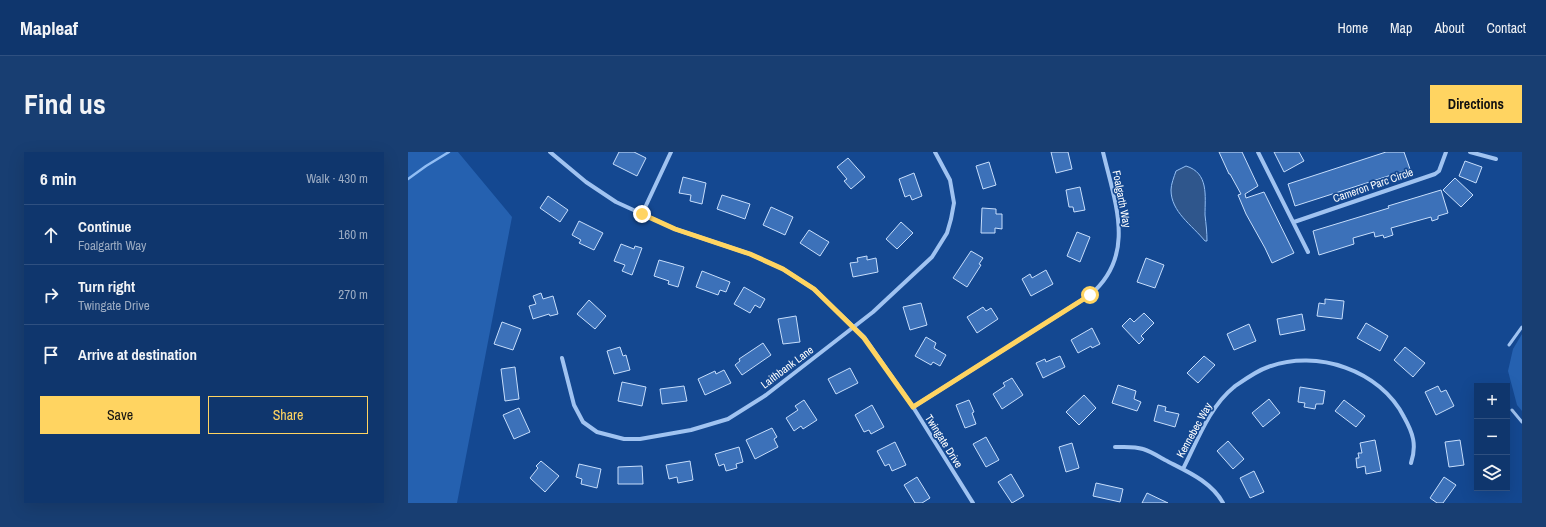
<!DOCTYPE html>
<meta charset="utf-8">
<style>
:root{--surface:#0f366d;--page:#183e72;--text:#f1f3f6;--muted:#9babc2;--line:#2f5080;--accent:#ffd461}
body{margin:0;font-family:"Archivo Narrow",sans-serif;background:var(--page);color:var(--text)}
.controls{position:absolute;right:12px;bottom:12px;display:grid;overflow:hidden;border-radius:0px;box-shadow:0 4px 16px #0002}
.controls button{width:36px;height:36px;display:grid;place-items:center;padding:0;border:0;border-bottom:1px solid var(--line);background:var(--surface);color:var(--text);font:20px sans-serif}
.stop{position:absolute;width:12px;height:12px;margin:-9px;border:3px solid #ffd461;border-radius:50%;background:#fff}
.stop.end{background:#ffd461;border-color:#fff;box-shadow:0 1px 4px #0008}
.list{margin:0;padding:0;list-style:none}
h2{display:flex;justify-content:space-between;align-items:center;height:52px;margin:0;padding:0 16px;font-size:17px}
h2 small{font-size:13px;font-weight:400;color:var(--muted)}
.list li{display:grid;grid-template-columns:26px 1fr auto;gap:12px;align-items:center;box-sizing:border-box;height:60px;padding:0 16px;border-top:1px solid var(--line)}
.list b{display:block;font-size:15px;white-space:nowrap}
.list p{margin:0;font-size:13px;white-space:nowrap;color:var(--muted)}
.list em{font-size:13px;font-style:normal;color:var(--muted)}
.actions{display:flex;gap:8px;padding:12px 16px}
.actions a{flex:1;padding:9px 0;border:1px solid var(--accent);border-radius:0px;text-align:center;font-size:14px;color:var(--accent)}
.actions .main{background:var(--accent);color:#111}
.icon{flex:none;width:22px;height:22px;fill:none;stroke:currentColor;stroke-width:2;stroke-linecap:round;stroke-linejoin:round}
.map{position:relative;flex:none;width:1114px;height:351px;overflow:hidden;border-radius:0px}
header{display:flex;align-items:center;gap:24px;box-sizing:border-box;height:56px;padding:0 20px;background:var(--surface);border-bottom:1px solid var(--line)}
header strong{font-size:19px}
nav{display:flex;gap:22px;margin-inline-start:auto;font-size:14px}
.intro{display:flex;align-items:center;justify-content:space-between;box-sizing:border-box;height:96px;padding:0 24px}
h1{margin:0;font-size:28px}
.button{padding:10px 18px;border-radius:0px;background:var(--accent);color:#111;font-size:14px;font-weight:700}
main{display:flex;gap:24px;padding:0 24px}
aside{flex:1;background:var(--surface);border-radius:0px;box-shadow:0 4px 16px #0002}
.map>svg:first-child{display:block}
.green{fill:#2561b0}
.water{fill:#2f568c;stroke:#92bef4}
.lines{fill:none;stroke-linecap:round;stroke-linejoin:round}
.stream{stroke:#92bef4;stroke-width:2.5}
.building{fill:#3c71b9;stroke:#c7defc}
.lane{stroke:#a0c3f1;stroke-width:3}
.street{stroke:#a0c3f1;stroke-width:4}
.route{stroke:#ffd461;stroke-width:5}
.labels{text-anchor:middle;stroke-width:3.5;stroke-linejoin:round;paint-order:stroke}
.street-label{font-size:11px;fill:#fff;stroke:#144891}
</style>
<header>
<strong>Mapleaf</strong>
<nav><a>Home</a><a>Map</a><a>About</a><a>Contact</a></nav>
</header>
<div class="intro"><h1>Find us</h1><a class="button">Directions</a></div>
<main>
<aside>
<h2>6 min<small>Walk · 430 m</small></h2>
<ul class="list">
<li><svg class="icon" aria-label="ahead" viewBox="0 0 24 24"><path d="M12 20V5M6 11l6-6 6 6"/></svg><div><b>Continue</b><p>Foalgarth Way</p></div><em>160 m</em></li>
<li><svg class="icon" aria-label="right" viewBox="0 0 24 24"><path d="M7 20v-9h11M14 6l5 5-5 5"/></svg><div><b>Turn right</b><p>Twingate Drive</p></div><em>270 m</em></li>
<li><svg class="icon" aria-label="arrive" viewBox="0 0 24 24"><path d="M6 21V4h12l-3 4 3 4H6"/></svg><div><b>Arrive at destination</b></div></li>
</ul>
<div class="actions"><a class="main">Save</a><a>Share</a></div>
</aside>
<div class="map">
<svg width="1114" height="351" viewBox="0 0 1114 351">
<rect width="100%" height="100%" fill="#144891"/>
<!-- green -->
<path class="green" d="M0 0H50L104 65 49 351H0Z
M1114 182V259L1109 253 1100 219 1105 197Z"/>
<!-- water -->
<path class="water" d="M778 14C801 21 797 44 797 63 798 72 799 80 799 89H797C784 73 763 60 763 38 763 32 766 25 768 19Z"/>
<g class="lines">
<!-- stream -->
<path class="stream" d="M0 27 18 14 41 0"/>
</g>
<!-- building -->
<path class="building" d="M211 0H226L238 6 229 24 205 12Z
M643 0H660L664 17 648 21Z
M811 0H834L850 34 837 42 838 46 856 40 886 101 864 111 857 96 838 62 830 43 833 42 822 22H821Z
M866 0H891L896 9 876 20Z
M978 0H996L1002 17 887 54 880 32Z
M440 6 457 25 443 37 436 29 439 27 429 15Z
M1057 9 1074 15 1068 31 1051 24Z
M581 10 588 33 575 37 568 14Z
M506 21 514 44 504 48 502 43 497 45 491 27Z
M275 25 298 31 294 52 282 49 283 43 271 41Z
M1047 26 1065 43 1053 55 1035 38Z
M672 35 677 58 666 60 665 55H661L658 38Z
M1033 38 1040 61 1030 64V67L1024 69 1023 65 983 76 985 83 976 86 975 83 967 85 966 80 945 86 946 92 911 103 905 79 981 56 980 54Z
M314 43 342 52 337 67 309 57Z
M140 44 160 58 152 70 132 56Z
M363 55 385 65 377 83 355 73Z
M574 56 588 57V62H594V77L587 76V81H573Z
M171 69 195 81 186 98 171 91 173 88 164 83Z
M493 70 505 81 489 97 478 87Z
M401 78 421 90 412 104 392 91Z
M669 80 682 85 672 110 659 104Z
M213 92 226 97 227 94 234 96 224 123 214 119 217 113 206 109Z
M563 99 575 106 571 112 573 113 559 135 545 126Z
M459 104V108L468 106 470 120 445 125 442 111 450 110 449 106Z
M738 106 756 113 747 136 729 130Z
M251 108 276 115 270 135 260 132 261 129 246 124Z
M638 118 645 132 623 144 614 127 622 122 624 126Z
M294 119 322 130 318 140 312 138 310 143 288 135Z
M336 135 357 147 352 156 347 153 342 161 326 152Z
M133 141 135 147 145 144 150 162 142 164 141 162 125 167 121 154 128 152 125 144Z
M917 147 936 149 934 167 909 164 911 151 917 152Z
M181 148 198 164 187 177 169 162Z
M513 151 519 173 502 178 495 155Z
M575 155 578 159 583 156 590 167 569 181 559 165Z
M736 161 746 171 733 184 736 187 731 192 714 174 722 166 726 170Z
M894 162 897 178 872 183 869 167Z
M388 164 392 190 375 192 370 167Z
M94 170 113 177 105 198 86 192Z
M958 171 980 184 972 199 949 186Z
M841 172 848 189 826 198 819 182Z
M684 176 692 192 684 196 683 194 670 201 663 188Z
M518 185 528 191 526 196 538 203 532 214 525 210 523 213 507 204Z
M355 191 363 203 334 223 327 213 332 209 331 207Z
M212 195 215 204 218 203 222 218 206 222 199 199Z
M997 195 1017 211 1005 225 986 208Z
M652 204 657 215 635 226 628 211 637 207 638 210Z
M796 204 807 213 790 231 779 221Z
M107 215 111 247 97 249 93 217Z
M442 216 450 231 428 242 420 227Z
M316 218 323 231 297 243 290 227 307 219 308 222Z
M604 226 615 243 594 257 585 242 597 234 595 231Z
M214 230 238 235 234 254 210 249Z
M710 233 728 239 726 247 733 250 729 259 704 251Z
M276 234 279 249 254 252 252 237Z
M1030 234 1033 240 1038 238 1046 254 1028 263 1017 240Z
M892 235 917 239 915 252H908L907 257 896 255 897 251 890 250Z
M676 243 688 256 671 273 658 260Z
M861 247 872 261 855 275 844 261Z
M396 248 409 268 395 277 393 274 386 279 378 266 390 258 387 254Z
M561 248 566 260 564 261 568 272 557 276 548 253Z
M936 248 957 264 948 275 927 259Z
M464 253 476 275 463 282 461 278 456 280 447 263Z
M750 253 758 255 757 259 771 262 767 275 746 269Z
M111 256 122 280 106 287 95 263Z
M364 276 369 285 366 287 370 295 347 307 338 288Z
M578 285 591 308 578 315 565 292Z
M967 288 973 319 958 322 957 314 949 316 948 306H951L950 301H954L952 291Z
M1052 288 1056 313 1041 315 1037 290Z
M820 289 836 307 825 317 809 299Z
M487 290 498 313 484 319 481 312 477 314 469 299Z
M664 291 671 316 658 320 651 295Z
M331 295 335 310 328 312 329 316 318 319 316 312 311 314 307 302Z
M133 309 151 324 137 340 122 326 130 316 128 314Z
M282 309 285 328 270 331 269 325 261 327 258 313Z
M171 312 193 317 189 336 173 332 174 327 168 325Z
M234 314 235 332H210V315Z
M846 319 856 340 842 346 832 326Z
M603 322 616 344 604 351 590 330Z
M509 325 522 346 514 351H507L496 333Z
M1036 325 1048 333 1035 351H1029L1022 346Z
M688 331 715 337 712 350 685 344Z
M739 341 760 351H734Z"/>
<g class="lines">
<!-- lane -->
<path class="lane" d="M1101 193 1114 175
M1104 258 1114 270"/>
<!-- street -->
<path class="street" d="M142 0 178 30 208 50 267 77 342 102 375 117 406 137 456 185 505 255 565 351
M850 0 900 100
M1062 0 1088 7
M234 62 263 0
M886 70 1027 22 1031 19 1038 0
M154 206 166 253 175 270 189 280 216 287H232L283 278 320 267 358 243 465 160 524 105 539 81 543 67 546 51 542 28 527 0
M505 255 682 143C729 103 707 51 695 0
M707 295C716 295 726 294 735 297 742 299 750 304 757 308 778 319 803 329 815 351
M775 317C789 290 801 255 826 235 836 228 848 219 860 215 909 197 972 218 996 265 1005 281 1009 293 1003 311"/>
</g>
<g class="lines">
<!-- route -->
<path class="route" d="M234 62 267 77 342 102 375 117 406 137 456 186 505 255 682 143"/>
</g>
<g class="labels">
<!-- street labels -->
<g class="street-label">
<text transform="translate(965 33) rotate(-19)" y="4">Cameron Parc Circle</text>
<text transform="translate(714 47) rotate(79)" y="4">Foalgarth Way</text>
<text transform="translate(379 215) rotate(-37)" y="4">Laithbank Lane</text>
<text transform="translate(786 278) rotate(-61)" y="4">Kennebec Way</text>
<text transform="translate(536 289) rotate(58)" y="4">Twingate Drive</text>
</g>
</g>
</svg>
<div class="controls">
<button>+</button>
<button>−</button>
<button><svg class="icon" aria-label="layers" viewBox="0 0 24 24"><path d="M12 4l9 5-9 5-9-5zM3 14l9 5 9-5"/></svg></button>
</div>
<div class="stop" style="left:682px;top:143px"></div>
<div class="stop end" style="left:234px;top:62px"></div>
</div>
</main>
